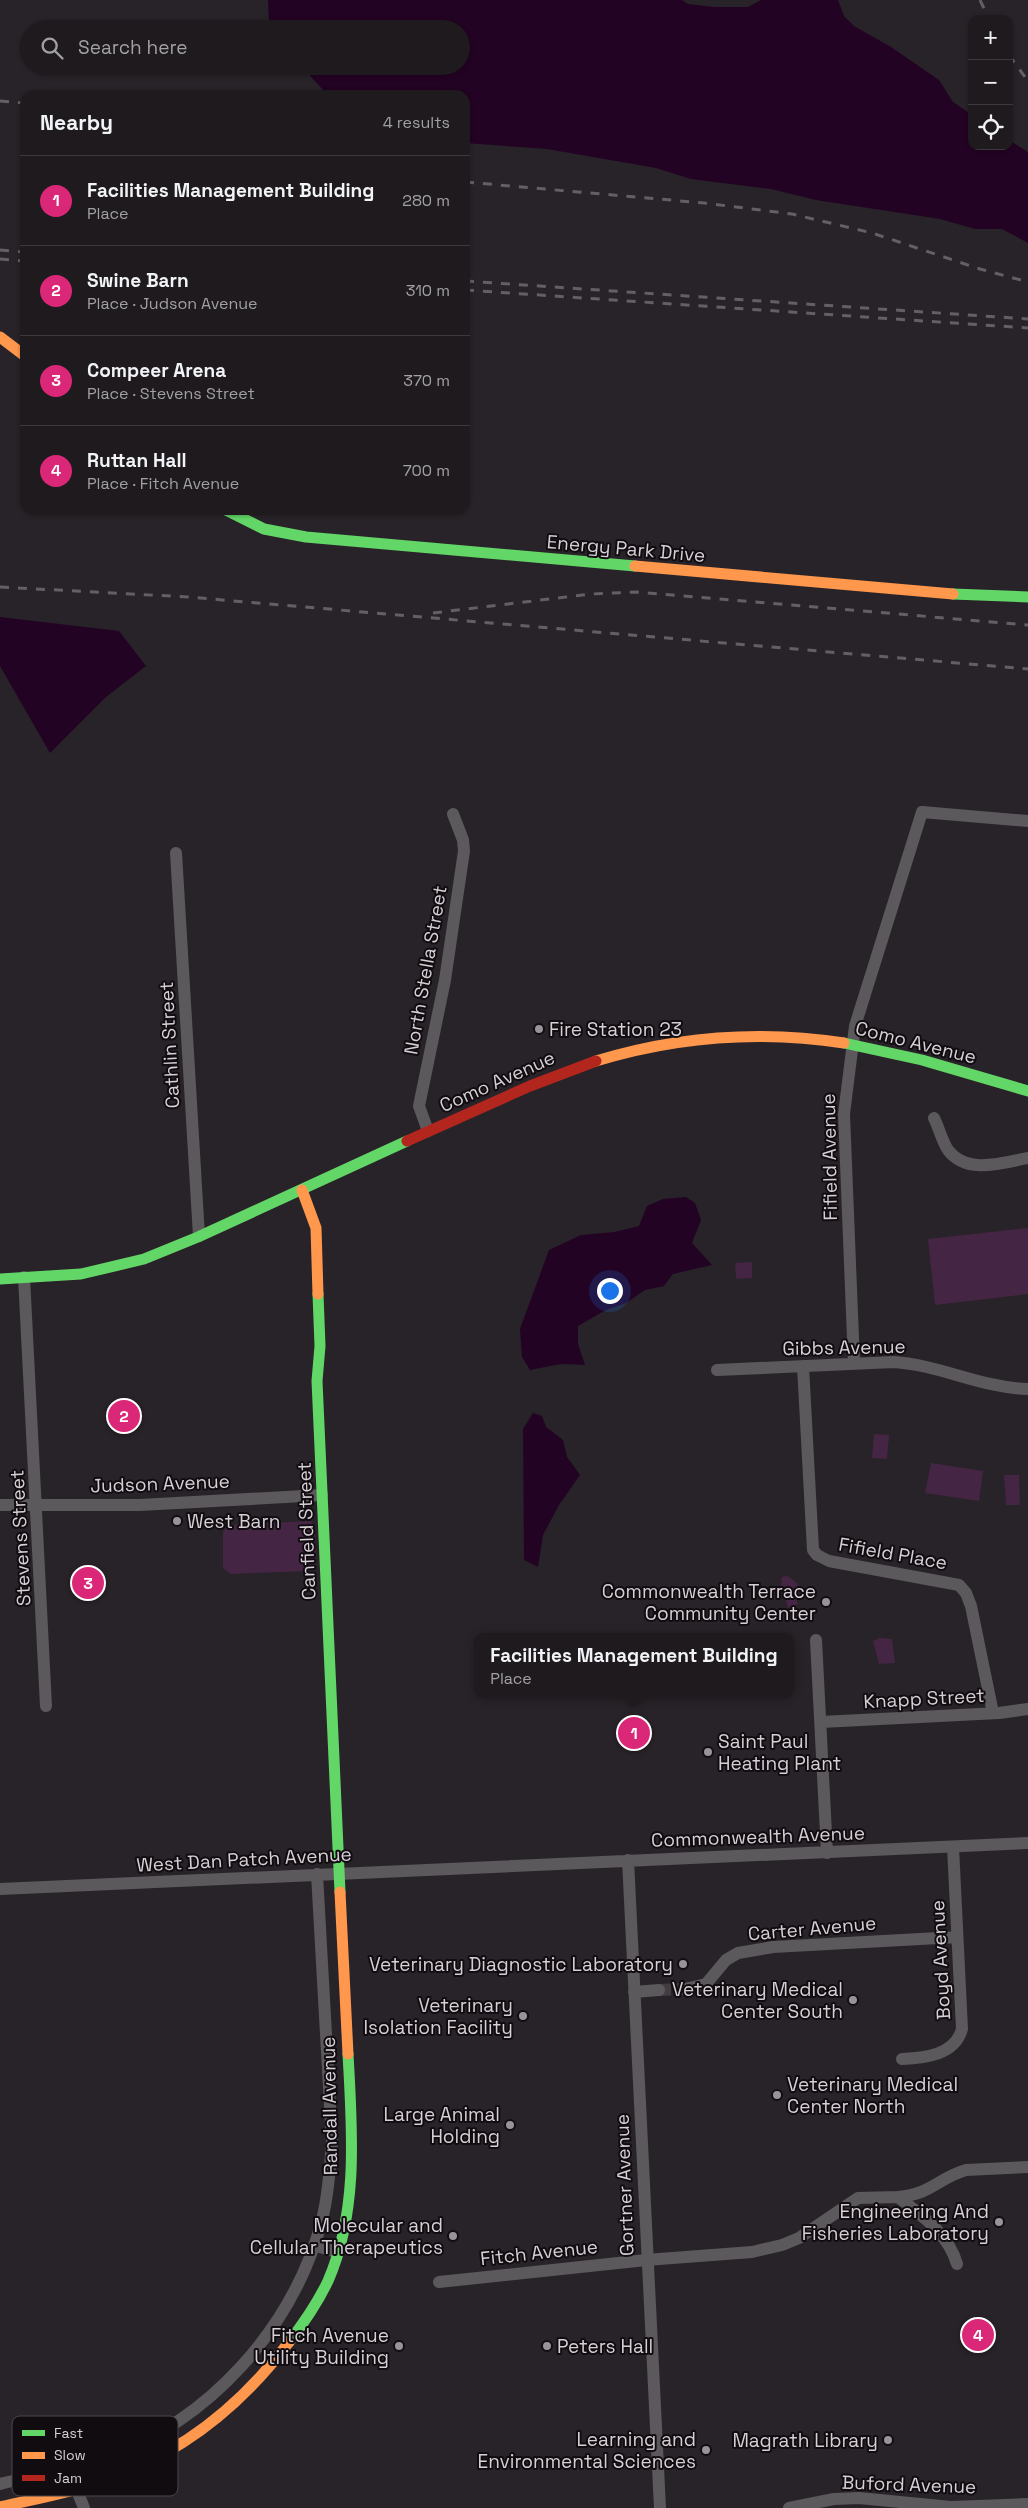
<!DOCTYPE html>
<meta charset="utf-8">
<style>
:root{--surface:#1e1a1e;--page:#2b272b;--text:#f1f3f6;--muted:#a1a1a4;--line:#3c383c;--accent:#db2777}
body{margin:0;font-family:"Space Grotesk",sans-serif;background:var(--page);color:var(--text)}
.controls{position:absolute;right:15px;top:15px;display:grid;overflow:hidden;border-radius:10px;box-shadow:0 1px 4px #0004}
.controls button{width:45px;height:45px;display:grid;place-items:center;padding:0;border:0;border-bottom:1px solid var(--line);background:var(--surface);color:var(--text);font:25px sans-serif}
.you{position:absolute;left:609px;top:1290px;width:18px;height:18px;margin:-12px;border:4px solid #fff;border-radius:50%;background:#1a73e8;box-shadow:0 0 0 8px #1a73e833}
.badge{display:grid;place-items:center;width:32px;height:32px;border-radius:50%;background:var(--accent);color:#fff;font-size:16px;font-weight:700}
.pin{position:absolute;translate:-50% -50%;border:2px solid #fff;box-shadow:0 1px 5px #0006}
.popup{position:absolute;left:474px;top:1633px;width:320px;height:65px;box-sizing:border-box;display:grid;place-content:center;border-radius:10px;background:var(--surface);filter:drop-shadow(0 1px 4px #0005);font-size:16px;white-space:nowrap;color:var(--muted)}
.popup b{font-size:19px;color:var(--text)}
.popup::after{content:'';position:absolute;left:50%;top:100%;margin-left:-10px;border:10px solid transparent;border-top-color:var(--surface)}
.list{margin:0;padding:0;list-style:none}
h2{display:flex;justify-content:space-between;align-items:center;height:65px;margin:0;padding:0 20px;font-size:21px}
h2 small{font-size:16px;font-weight:400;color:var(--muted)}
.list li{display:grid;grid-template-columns:32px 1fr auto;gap:15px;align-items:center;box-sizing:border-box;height:90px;padding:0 20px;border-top:1px solid var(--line)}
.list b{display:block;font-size:19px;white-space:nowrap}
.list p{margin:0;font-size:16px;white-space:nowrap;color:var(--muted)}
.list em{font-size:16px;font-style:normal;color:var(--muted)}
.icon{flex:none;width:28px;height:28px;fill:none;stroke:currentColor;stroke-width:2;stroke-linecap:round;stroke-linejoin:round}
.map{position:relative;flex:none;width:1028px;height:2508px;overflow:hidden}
.search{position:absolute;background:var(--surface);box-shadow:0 1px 4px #0004;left:20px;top:20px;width:450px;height:55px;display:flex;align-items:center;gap:12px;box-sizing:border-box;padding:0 18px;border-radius:28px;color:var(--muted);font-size:19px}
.panel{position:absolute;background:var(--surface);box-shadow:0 1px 4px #0004;left:20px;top:90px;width:450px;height:425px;border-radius:15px}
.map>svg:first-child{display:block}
.green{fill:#452544}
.water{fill:#230323}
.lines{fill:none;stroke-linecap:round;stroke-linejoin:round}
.street-tunnel{stroke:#423d42;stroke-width:12;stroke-dasharray:12 6;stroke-linecap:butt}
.street{stroke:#5b595b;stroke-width:12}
.fast{stroke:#63d668;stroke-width:11}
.slow{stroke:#ff974d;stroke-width:11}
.jam{stroke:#b3261e;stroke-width:11}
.rail{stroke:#636063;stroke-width:3;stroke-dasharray:9 9;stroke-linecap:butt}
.poi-dot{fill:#999399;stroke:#110c10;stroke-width:2}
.labels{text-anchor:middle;stroke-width:4;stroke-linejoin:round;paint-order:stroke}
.street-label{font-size:19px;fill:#d6cfd6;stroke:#110c10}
.poi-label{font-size:19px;fill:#d6cfd6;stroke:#110c10;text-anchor:end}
.key{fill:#110c10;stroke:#4c464b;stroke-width:1}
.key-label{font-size:14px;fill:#d6cfd6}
</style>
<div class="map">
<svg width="1028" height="2508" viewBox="0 0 1028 2508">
<rect width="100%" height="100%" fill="#282328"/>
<!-- green -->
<path class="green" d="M1028 1228V1294L935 1305 928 1239Z
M752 1262V1278L736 1279 735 1263Z
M874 1434 889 1435 887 1459 872 1458Z
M931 1463 983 1471 979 1501 925 1493Z
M1004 1475H1019L1020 1505H1006Z
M311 1521 315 1529 316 1564 309 1571 231 1574 223 1568V1532L228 1525Z
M787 1576 796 1582 798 1586 794 1591 798 1604 788 1608 781 1584 782 1577Z
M880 1638 892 1639 895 1663 879 1664 873 1641Z"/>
<!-- water -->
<path class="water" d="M268 0H682L688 4 714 7H748L761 0H838L844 16 854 26 891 47 939 80 953 102 972 115V146H1009V140L1028 152V243L1002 229H975L940 219 816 200 771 189 691 179 656 168 547 149 465 143V95H335L325 92 301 66H461V29H272L269 24Z
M0 617 119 631 146 666 106 697 50 753 0 666Z
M686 1197 695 1203 701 1220 692 1243 712 1265 673 1274 664 1286 645 1290 626 1303 606 1310 578 1326V1344L585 1365 561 1364 530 1370 522 1357 520 1329 549 1250 581 1235 615 1232 639 1226 647 1206 663 1199Z
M533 1413 542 1416 546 1427 563 1440 567 1457 580 1475 559 1505 543 1535 538 1567 524 1560 523 1429Z"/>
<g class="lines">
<!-- street-tunnel -->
<path class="street-tunnel" d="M659 1990 685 1989"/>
<!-- street -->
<path class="street" d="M176 853 199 1236
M934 1118C939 1128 942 1141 948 1150 967 1175 1002 1163 1028 1158
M428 1131 419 1106 445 980 464 851 463 840 453 814
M24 1277 46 1706
M854 1363 844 1114 855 1026 922 812 1028 821
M803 1366 813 1550 817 1555 829 1561 959 1585 966 1593 971 1606 993 1713
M717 1370 894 1362C940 1365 982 1388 1028 1389
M0 1505H140L322 1495
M816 1640 827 1853
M821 1722 999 1713 1028 1709
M628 1860 660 2508
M0 1889 1028 1843
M685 1989 706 1984 726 1960 738 1953 773 1947 957 1937
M634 1992 659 1990
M902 2059C925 2058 955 2055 962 2029L953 1847
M898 2197C932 2194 938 2178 966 2170L1028 2167
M314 2245 336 2252
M439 2282 646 2260 752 2252 782 2245 799 2238 858 2198 898 2197C922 2216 948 2233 957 2264
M68 2468 84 2508
M0 2484C35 2475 72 2469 106 2457 210 2421 292 2328 321 2224 328 2198 330 2168 332 2141L317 1874
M789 2508 834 2499 859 2498 951 2507 1028 2504"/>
<!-- fast -->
<path class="fast" d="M226 510 264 529 306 537 635 566
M953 594 1028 597
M844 1043 922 1060 1028 1091
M0 1279 81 1274 144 1259 198 1237 407 1141
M318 1294 320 1346 317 1381 340 1892
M289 2342C303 2324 318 2302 328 2281 359 2210 352 2129 348 2054"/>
<!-- slow -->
<path class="slow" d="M0 337 25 356
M635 566 953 594
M596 1061C678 1036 759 1030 844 1043
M302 1190 316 1228 318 1294
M340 1892 348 2054
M0 2507C34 2499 70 2493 103 2481 179 2455 241 2406 289 2342"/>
<!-- jam -->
<path class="jam" d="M407 1141 530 1086 596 1061"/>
<!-- rail -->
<path class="rail" d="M980 0 989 19
M1009 55 1028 81
M0 101 25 103
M465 182 704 203 792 214 872 233 980 269 1028 282
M0 250 25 252
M0 259 25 261
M465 281 1028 319
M465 290 1028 328
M0 587 188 597 1028 669
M433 613 591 594 637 592 1028 625"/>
</g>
<!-- markers -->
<g class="poi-dot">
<circle cx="539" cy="1029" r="5"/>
<circle cx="177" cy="1521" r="5"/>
<circle cx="826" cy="1602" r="5"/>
<circle cx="708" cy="1752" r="5"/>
<circle cx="683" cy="1964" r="5"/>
<circle cx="853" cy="2000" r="5"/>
<circle cx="523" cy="2016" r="5"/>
<circle cx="777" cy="2095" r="5"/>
<circle cx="510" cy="2125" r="5"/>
<circle cx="999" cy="2222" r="5"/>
<circle cx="453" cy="2236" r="5"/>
<circle cx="399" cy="2346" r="5"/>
<circle cx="547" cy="2346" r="5"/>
<circle cx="888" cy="2440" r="5"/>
<circle cx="706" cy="2450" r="5"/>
</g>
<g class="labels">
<!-- street labels -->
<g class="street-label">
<text transform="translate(626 548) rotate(5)" y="7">Energy Park Drive</text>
<text transform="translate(425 970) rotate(-80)" y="7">North Stella Street</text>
<text transform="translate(916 1042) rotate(14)" y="7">Como Avenue</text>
<text transform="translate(169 1045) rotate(-93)" y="7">Cathlin Street</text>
<text transform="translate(497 1081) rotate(-24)" y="7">Como Avenue</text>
<text transform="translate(829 1157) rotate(-91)" y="7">Fifield Avenue</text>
<text transform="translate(844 1347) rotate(-1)" y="7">Gibbs Avenue</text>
<text transform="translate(160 1483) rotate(-2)" y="7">Judson Avenue</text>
<text transform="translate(306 1531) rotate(-92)" y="7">Canfield Street</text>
<text transform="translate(20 1538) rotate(-93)" y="7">Stevens Street</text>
<text transform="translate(893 1553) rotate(10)" y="7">Fifield Place</text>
<text transform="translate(924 1698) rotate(-3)" y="7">Knapp Street</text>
<text transform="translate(758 1836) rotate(-2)" y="7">Commonwealth Avenue</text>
<text transform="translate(244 1859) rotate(-3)" y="7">West Dan Patch Avenue</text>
<text transform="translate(812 1928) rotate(-5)" y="7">Carter Avenue</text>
<text transform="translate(940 1960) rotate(-93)" y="7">Boyd Avenue</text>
<text transform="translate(329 2106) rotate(-91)" y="7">Randall Avenue</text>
<text transform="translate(624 2185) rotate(-92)" y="7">Gortner Avenue</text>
<text transform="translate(539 2252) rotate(-6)" y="7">Fitch Avenue</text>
<text transform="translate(909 2484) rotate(2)" y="7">Buford Avenue</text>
</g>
<!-- poi labels -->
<g class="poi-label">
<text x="549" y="1036" text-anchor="start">Fire Station 23</text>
<text x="187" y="1528" text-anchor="start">West Barn</text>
<text x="816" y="1598">Commonwealth Terrace<tspan x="816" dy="22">Community Center</tspan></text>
<text x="718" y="1748" text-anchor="start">Saint Paul<tspan x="718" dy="22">Heating Plant</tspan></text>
<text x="673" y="1971">Veterinary Diagnostic Laboratory</text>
<text x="843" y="1996">Veterinary Medical<tspan x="843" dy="22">Center South</tspan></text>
<text x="513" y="2012">Veterinary<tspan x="513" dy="22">Isolation Facility</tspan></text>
<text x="787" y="2091" text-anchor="start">Veterinary Medical<tspan x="787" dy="22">Center North</tspan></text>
<text x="500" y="2121">Large Animal<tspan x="500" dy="22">Holding</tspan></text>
<text x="989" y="2218">Engineering And<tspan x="989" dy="22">Fisheries Laboratory</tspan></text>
<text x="443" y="2232">Molecular and<tspan x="443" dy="22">Cellular Therapeutics</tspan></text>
<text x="389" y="2342">Fitch Avenue<tspan x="389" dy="22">Utility Building</tspan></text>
<text x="557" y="2353" text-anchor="start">Peters Hall</text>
<text x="696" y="2446">Learning and<tspan x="696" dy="22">Environmental Sciences</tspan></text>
<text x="878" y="2447">Magrath Library</text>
</g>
</g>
<!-- legend -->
<rect x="12" y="2416" width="166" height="80" rx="8" class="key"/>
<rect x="22" y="2430" width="23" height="6" fill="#63d668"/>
<rect x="22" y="2452" width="23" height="7" fill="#ff974d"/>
<rect x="22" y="2475" width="23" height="6" fill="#b3261e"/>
<g class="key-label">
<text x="54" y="2438">Fast</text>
<text x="54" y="2460">Slow</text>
<text x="54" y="2483">Jam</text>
</g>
</svg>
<div class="controls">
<button>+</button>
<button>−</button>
<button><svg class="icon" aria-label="locate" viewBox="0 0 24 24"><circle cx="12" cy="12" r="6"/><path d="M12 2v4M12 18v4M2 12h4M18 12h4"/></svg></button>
</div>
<div class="you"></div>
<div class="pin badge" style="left:634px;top:1733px">1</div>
<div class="popup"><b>Facilities Management Building</b>Place</div>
<div class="pin badge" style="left:124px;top:1416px">2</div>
<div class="pin badge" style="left:88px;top:1583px">3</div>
<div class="pin badge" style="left:978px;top:2335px">4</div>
<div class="search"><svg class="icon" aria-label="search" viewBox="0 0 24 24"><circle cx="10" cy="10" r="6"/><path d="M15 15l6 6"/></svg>Search here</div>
<section class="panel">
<h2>Nearby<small>4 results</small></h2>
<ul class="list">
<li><span class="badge">1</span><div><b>Facilities Management Building</b><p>Place</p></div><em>280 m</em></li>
<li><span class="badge">2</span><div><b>Swine Barn</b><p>Place · Judson Avenue</p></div><em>310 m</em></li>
<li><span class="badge">3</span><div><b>Compeer Arena</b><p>Place · Stevens Street</p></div><em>370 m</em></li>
<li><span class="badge">4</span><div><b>Ruttan Hall</b><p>Place · Fitch Avenue</p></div><em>700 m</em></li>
</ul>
</section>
</div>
